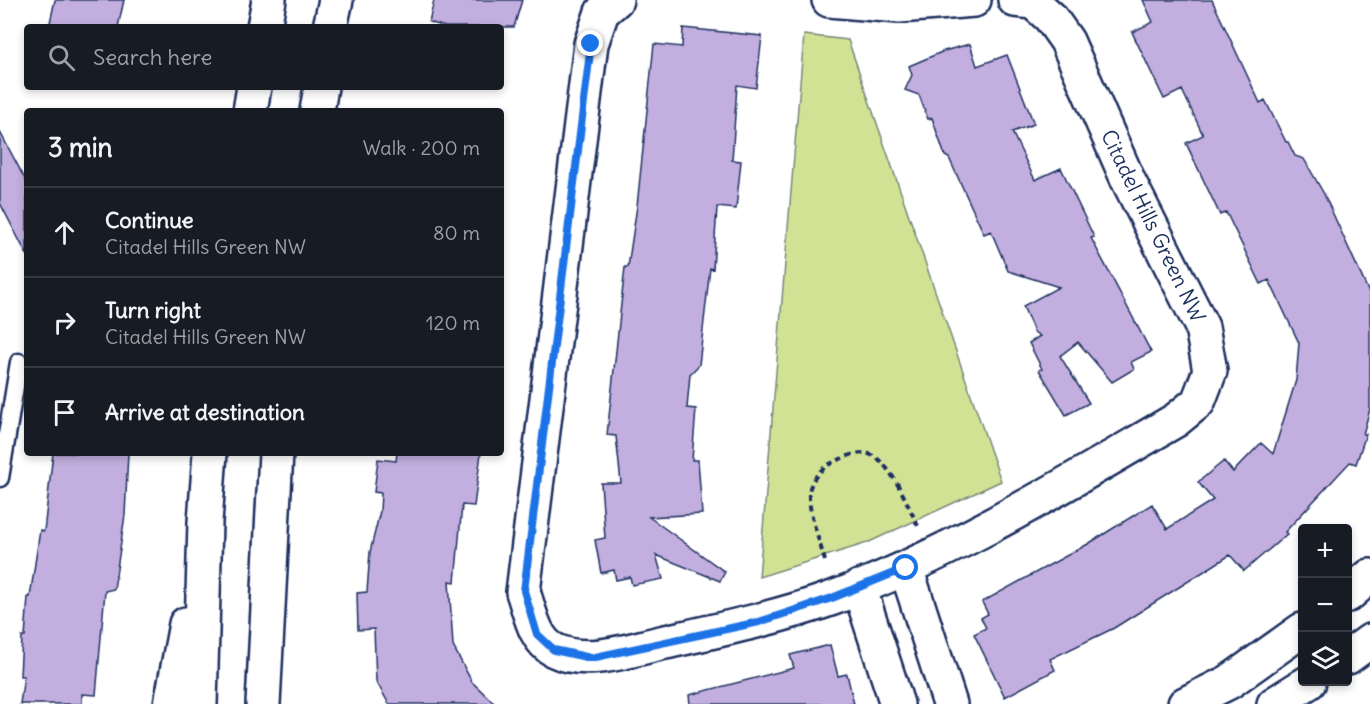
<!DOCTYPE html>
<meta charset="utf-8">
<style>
:root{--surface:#171b24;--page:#20242c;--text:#f1f3f6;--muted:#9ea1a6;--line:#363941}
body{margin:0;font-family:Delius,sans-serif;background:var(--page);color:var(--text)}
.controls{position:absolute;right:18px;bottom:18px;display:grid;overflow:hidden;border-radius:6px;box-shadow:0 3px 9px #0003}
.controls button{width:54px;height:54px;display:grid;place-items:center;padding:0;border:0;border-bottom:2px solid var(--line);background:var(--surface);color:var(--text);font:30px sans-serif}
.stop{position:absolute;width:18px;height:18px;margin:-14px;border:4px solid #1a73e8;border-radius:50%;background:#fff}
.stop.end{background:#1a73e8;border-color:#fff;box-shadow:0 2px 6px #0008}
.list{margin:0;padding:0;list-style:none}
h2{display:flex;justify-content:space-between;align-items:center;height:78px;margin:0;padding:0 24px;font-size:26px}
h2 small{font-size:20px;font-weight:400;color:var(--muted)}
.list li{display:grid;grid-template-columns:39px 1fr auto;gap:18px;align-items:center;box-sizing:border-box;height:90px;padding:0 24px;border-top:2px solid var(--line)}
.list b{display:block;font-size:22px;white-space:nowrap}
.list p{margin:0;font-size:20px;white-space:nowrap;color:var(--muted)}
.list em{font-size:20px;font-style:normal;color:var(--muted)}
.icon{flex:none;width:33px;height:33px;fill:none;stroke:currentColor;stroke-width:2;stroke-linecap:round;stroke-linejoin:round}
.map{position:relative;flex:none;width:1370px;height:704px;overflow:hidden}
.search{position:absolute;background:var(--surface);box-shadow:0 3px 9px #0003;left:24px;top:24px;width:480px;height:66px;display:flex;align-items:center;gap:15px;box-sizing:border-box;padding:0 21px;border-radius:6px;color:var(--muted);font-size:22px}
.panel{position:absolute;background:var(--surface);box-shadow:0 3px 9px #0003;left:24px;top:108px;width:480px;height:348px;border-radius:6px}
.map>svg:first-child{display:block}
.green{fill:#d2e295;stroke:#76887a;stroke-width:1.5}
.building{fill:#c3afdf;stroke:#1b2f5e;stroke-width:1.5}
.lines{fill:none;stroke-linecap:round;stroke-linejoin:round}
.service-casing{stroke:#1b2f5e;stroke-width:21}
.minor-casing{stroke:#1b2f5e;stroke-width:38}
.tertiary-casing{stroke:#1b2f5e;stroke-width:38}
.secondary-casing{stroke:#1b2f5e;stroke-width:38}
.path{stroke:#1b2f5e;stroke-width:4;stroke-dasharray:6 4.5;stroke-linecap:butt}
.service{stroke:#fff;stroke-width:16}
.minor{stroke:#fff;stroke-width:33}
.tertiary{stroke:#fff;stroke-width:33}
.secondary{stroke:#fff;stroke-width:33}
.route{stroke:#1a73e8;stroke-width:8}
.labels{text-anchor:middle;stroke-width:5;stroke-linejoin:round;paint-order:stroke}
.street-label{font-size:21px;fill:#1b2f5e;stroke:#fff}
</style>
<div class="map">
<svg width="1370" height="704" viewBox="0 0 1370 704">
<rect width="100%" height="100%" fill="#fff"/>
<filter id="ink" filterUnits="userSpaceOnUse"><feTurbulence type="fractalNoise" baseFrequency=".0167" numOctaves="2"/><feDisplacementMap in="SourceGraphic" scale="12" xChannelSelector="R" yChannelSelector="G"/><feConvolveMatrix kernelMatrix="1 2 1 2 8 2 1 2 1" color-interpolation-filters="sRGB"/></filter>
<g filter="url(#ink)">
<!-- green -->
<path class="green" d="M804 35 848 40 1001 481 867 543 759 577Z"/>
<!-- building -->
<path class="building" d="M55 0H124L118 27H49Z
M434 0H522L514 27H445L429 22Z
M1143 0H1212L1260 103 1265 100 1286 142H1288L1295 156 1304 159 1324 194 1370 295V409L1363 434H1366L1356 464 1350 462 1285 532 1287 534 1244 571 1230 555 1114 628 1050 659 1055 670 1005 697 974 634 986 628 981 618 988 614 982 602 1088 544 1152 504 1167 529 1213 500 1198 482 1224 461 1233 472 1261 443 1273 454 1296 380 1299 343 1269 280 1261 284 1226 212 1220 215 1186 143 1203 135 1182 90 1164 99 1132 32 1153 22Z
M683 28 762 36 756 88 737 85 732 160 741 161 736 209 717 207 713 269 710 268 699 365 690 374 687 408 696 409 692 460H698L702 514 649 517 725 572 720 581 656 555 663 579 632 585 630 577 616 580 614 570 601 573 595 540 605 538 601 483H621L616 436 607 435 625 267H628L637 206 654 44 682 47Z
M970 44 977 66 1007 55 1034 124 1012 132 1035 180 1061 168 1094 237 1091 238 1151 352 1131 362 1134 369 1112 382 1078 342 1060 356 1089 403 1066 415 1039 370 1042 369 1029 343 1040 336 1034 332 1023 306 1059 287 1008 271 991 231 984 234 949 158 945 156 932 118 928 119 919 95 905 90 912 75 909 66 944 51Z
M0 132 27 183V255L0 203Z
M53 453H128L125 515 114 589 105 591 96 695 82 694V704H20L24 676H20L22 637H25L28 597H30L40 530 44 531Z
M397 453H481L474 506 462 505 455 582 449 581 453 646 472 682 495 704H389L376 681 374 629 358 630 357 593 367 592 370 552 380 511 381 493 374 492 378 459 396 461Z
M830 645 838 676 847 674 854 704H690L689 695 794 668 790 655Z"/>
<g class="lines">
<defs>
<path id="service" d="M0 478 19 362"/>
<path id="minor" d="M616 0 602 12 591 44 523 592C530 611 534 640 554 650 587 666 628 650 661 643 719 630 777 618 833 598 954 553 1064 485 1176 420L1198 402 1210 371 1202 327 1128 180 1067 41 1050 17 1033 2 1015 0
M829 0 899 6 974 0
M906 568 950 704
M859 587 897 704"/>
<path id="tertiary" d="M1348 595 1370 576
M1348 657 1370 641
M1185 704 1229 682 1302 630
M1274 704 1309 682"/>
<path id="secondary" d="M264 27 269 0
M330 27 336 0
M250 111 254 87
M317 111 321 87
M171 704 186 624
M200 704 205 522 210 453
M263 704 276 453"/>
</defs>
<!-- service casing -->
<use href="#service" class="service-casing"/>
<!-- minor casing -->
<use href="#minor" class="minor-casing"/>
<!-- tertiary casing -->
<use href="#tertiary" class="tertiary-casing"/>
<!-- secondary casing -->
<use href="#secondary" class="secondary-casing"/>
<!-- path -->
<path class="path" d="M825 561C820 543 808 511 809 493 810 480 822 467 834 462 843 458 855 452 865 453 889 456 908 506 918 526"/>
<!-- service -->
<use href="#service" class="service"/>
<!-- minor -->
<use href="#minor" class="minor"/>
<!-- tertiary -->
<use href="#tertiary" class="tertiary"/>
<!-- secondary -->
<use href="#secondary" class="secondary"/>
</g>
</g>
<g class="lines" filter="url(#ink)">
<!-- route -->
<path class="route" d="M591 44 524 591 537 634 554 650 591 658 759 622 832 598 906 568"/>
</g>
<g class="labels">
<!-- street labels -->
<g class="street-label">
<text transform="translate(1153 226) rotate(64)" y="7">Citadel Hills Green NW</text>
</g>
</g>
</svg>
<div class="controls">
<button>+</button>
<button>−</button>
<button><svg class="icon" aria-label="layers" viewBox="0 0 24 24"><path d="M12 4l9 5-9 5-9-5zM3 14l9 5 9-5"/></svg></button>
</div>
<div class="stop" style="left:906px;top:568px"></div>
<div class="stop end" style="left:591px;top:44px"></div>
<div class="search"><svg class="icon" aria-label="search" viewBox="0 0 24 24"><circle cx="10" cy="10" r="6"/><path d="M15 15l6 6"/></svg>Search here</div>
<section class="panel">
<h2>3 min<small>Walk · 200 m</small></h2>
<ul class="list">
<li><svg class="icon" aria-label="ahead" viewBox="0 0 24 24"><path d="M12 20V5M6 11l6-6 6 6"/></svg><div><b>Continue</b><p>Citadel Hills Green NW</p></div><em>80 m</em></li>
<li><svg class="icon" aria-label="right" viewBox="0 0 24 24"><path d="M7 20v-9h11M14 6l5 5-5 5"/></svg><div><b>Turn right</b><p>Citadel Hills Green NW</p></div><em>120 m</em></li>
<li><svg class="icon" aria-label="arrive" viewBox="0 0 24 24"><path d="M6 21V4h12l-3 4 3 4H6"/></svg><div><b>Arrive at destination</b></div></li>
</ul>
</section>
</div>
